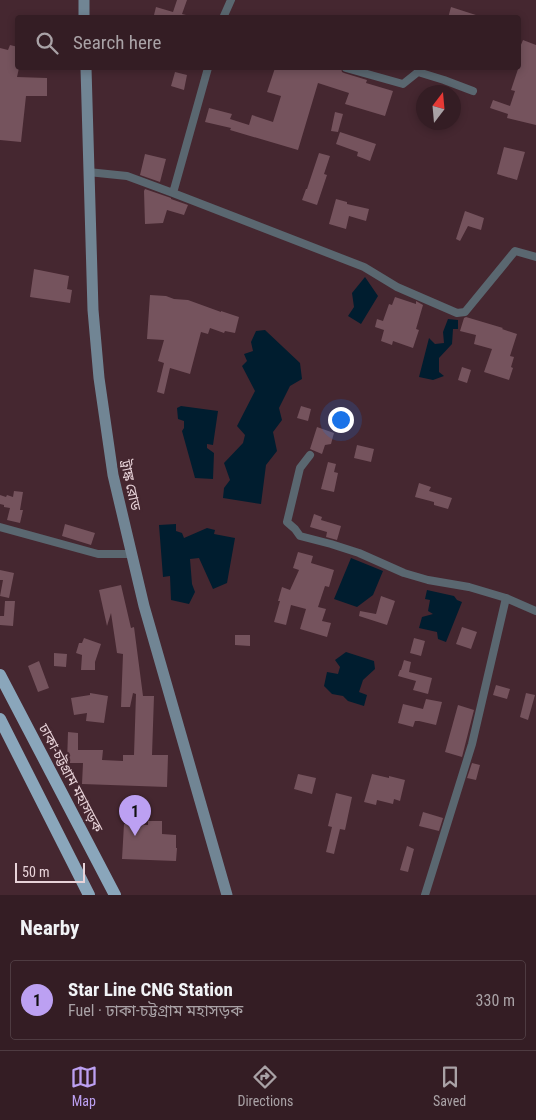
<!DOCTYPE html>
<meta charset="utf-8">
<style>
:root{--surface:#341d24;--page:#3c262c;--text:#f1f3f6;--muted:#a9a2a6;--line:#4e3b41;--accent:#bca0f2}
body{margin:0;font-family:"Roboto Condensed","Noto Sans Bengali",sans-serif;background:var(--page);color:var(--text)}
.compass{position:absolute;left:416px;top:85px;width:45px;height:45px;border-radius:50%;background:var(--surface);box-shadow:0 2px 8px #0003;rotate:16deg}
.scale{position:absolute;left:15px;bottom:12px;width:70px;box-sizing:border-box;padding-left:5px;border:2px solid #e8d3d9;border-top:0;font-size:14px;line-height:18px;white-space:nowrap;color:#e8d3d9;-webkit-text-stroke:4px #452730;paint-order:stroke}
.you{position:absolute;left:340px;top:419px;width:18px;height:18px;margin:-12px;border:4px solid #fff;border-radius:50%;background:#1a73e8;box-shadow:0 0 0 8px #1a73e833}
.badge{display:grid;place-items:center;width:32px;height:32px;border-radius:50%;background:var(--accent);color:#111;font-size:16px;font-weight:700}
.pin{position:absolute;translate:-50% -41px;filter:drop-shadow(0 1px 2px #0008)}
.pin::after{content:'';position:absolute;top:26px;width:18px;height:15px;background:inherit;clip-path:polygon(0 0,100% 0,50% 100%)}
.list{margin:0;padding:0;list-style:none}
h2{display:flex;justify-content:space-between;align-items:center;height:65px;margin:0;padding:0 20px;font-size:21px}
h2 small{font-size:16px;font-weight:400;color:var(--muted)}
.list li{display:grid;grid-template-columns:32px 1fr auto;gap:15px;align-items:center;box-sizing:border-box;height:80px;margin:0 10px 10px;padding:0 10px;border:1px solid var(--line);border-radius:5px}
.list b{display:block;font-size:19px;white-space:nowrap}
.list p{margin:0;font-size:16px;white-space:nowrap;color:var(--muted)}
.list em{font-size:16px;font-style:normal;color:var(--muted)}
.icon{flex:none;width:28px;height:28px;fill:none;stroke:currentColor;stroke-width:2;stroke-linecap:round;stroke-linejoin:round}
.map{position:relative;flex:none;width:536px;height:895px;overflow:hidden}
.search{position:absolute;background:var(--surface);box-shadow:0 2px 8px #0003;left:15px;right:15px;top:15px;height:55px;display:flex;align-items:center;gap:12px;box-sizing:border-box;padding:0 18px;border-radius:5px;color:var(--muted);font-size:19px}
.sheet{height:155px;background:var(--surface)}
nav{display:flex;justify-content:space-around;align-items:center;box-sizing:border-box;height:70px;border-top:1px solid var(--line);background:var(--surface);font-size:14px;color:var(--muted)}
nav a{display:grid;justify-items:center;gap:2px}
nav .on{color:var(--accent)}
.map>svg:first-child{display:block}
.water{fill:#001d2f}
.building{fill:#75535d}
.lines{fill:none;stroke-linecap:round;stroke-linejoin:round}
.minor{stroke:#5a6770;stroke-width:8}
.secondary{stroke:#718594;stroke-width:11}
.trunk{stroke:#8aa6bb;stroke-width:12}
.labels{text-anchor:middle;stroke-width:5;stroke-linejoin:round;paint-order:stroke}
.street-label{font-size:14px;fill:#e8d3d9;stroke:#452730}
</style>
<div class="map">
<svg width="536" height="895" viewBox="0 0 536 895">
<rect width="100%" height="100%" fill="#452730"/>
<!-- water -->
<path class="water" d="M365 277 378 296 361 324 348 316 354 307 352 293Z
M448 319 458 320V329H453L452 344 439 358V372L444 376 433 380 419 377 429 338 435 344 444 343 443 332Z
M265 330 300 363 302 379 290 386 279 408 282 420 273 432 277 451 266 465 261 504 223 498 224 488 230 480 224 463 243 443 245 435 237 426 255 391 242 366 247 361 244 354 253 351 251 342 256 331Z
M181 406 218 411 213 445 207 444V448L214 453 213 479 195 478 182 431 184 428V421L178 419 177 408Z
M176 524V531L182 533 184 538 207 528 215 530 214 534 235 538 227 583 213 589 199 558 190 559 192 584 195 592 189 604 171 600 170 576 163 577 159 525Z
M351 558 383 571 373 595 357 607 334 599Z
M427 590 454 596 457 600 462 602 446 642 438 639 437 632 419 628 422 617 433 614 428 611 430 600 425 599Z
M346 652 374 661 375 669 363 680 359 692 367 695 364 706 348 701 343 696 332 694 324 686 327 672 338 674 340 667 335 660Z"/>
<!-- building -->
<path class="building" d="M177 0H187L182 14 186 15V18H162L154 15 156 7 173 12Z
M451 7 479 16V18H448Z
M523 40 536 45V125L507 118 508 114 490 108 493 100 510 106 515 91 511 90 521 60 518 59V52Z
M10 45 18 47V68H19L17 77 47 78V96H26L21 142 0 140V48L8 50Z
M275 68H341L342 72 344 73 367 80 366 83 393 91 385 116 345 104 349 93 318 83 298 150 230 130 231 128 205 122 209 108 232 114 230 119 249 125 252 115 273 122 281 96 267 92Z
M175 72 187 75 184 90 171 86Z
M335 112 343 114 338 132 331 131Z
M340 132 376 144 370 161 357 156 358 152 336 144Z
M504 147 525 152 517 180 497 174Z
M319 153 330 156 324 174 327 175 317 205 302 200 306 189H307Z
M145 154 166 159 160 182 140 175Z
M145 189 171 198V199L188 205 184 215 167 210 163 223 145 224 144 191Z
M336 199 347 202V204L369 209 366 221 349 216 346 229 329 224Z
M465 211 484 218 481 230 468 226 460 241 456 239Z
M34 269 69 276 67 289 72 290 70 303 30 297Z
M150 295 166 296 174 299 188 300 221 312V311L239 317 235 333 225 331 224 333 210 328 208 334 201 332 190 374 170 368 164 394 157 392 164 363 158 361 164 340 147 339Z
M395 297 416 304V301L423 305 416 329 419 330 413 348 393 341 392 345 381 341 384 330 375 327 377 319 383 321 389 304 392 305Z
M466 317 503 328 502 329 517 334 510 356 514 357 511 367 513 368 509 380 484 372 492 349 474 344 476 335 460 331 464 318Z
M462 367 471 370 467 383 458 380Z
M301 406 311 409 308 421 297 418Z
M317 427 334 433 331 444 325 445 322 454 310 449Z
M357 445 374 449 371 462 354 458Z
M328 462 336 464 334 472 338 473 334 492 321 489Z
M419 483 431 487 429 491 452 498 448 509 434 505V502L415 497Z
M14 491 23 492 20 510H23L20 523 7 520 10 508 4 507V505L0 504V495L6 497 7 495 13 497Z
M314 514 322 517 321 520 341 526 337 540 326 537 327 532 310 527Z
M65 524 95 533 91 545 62 536Z
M298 552 313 556 311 563 334 570 329 587 325 586 318 607 326 609 322 621 331 623 327 637 300 629 306 609 291 605 286 625 274 622 280 601H278L282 587 290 590 299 570 293 568Z
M0 570 14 573 9 598 0 596 3 580H0Z
M121 585 131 628 134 627 143 696H154L152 755H168L167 787 82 784 83 763H67L68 732 78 733V750H103L102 760 123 761V755H134L136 694 133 693 130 707H121L123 654 117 653 111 613 107 626 99 590Z
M381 596 395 601 387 625 359 616 360 611 376 614Z
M5 601H15L13 626 0 625V616H4Z
M462 627 477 632 471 649 456 644Z
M235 635H250V646L235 645Z
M84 638 101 644 95 662V670H81L82 655 76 653 79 643H82Z
M414 638 425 641 421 656 410 653Z
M54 653 67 654 66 667 54 666Z
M404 660 411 662 409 672 432 678 428 694 413 690 416 681 398 676 400 670H401Z
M39 661 49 688 38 692 28 666Z
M496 685 510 689 507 699 493 695Z
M90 693 108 696 104 723 86 721 87 713 74 715 71 698 90 695Z
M526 693 535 695 528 720 520 717Z
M426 699 442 702 436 725 419 721H415L413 727 398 723 403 704 423 709Z
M458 705 474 710 462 757 445 752Z
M472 763 480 765 476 780 467 778Z
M298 774 316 778 312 794 294 789Z
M372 774 389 778V776L405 780 400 801 394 799 393 804 377 800 376 805 364 802Z
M336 793 352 797 345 830 340 829 334 854 326 852 332 827 328 826Z
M423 812 443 818 439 831 419 826Z
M148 821H162V834L176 835V848H177L176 861 122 859 124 824 148 825Z
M407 846 414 849 408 872 400 870Z"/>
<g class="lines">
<!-- minor -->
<path class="minor" d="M223 18 231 0
M346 68 403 84 418 72 444 80 473 91
M88 172 127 176 173 193 208 68
M173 193 364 267 397 287 457 313 465 312 515 251 536 257
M310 455 300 468 287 522 295 529 300 536 331 544 359 553 404 573 428 580 469 587 506 598 536 611
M0 527 98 554H131
M425 895 472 744 506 598"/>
<!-- secondary -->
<path class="secondary" d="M84 0V18
M86 68 93 310 99 378 113 475 144 606 227 895"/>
<!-- trunk -->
<path class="trunk" d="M0 675 115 895
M0 719 89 895"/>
</g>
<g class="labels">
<!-- street labels -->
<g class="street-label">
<text transform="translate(131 485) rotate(78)" y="5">ট্রাঙ্ক রোড</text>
<text transform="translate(71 778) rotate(62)" y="5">ঢাকা-চট্টগ্রাম মহাসড়ক</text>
</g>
</g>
</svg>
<svg class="compass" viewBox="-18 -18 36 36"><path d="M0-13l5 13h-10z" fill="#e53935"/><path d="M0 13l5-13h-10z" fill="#a9a2a6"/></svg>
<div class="scale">50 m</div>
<div class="you"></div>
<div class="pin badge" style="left:135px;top:836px">1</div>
<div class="search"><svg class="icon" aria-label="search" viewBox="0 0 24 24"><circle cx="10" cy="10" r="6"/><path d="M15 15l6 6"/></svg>Search here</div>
</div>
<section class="sheet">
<h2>Nearby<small></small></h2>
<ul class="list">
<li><span class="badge">1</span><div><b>Star Line CNG Station</b><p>Fuel · ঢাকা-চট্টগ্রাম মহাসড়ক</p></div><em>330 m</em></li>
</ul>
</section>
<nav>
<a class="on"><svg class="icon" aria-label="map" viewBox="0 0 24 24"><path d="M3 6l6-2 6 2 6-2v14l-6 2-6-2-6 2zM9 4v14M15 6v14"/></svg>Map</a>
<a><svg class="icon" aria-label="directions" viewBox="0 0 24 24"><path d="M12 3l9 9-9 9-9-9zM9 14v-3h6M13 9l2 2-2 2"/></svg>Directions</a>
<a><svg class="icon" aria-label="saved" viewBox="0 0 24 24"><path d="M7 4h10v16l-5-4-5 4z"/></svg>Saved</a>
</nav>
